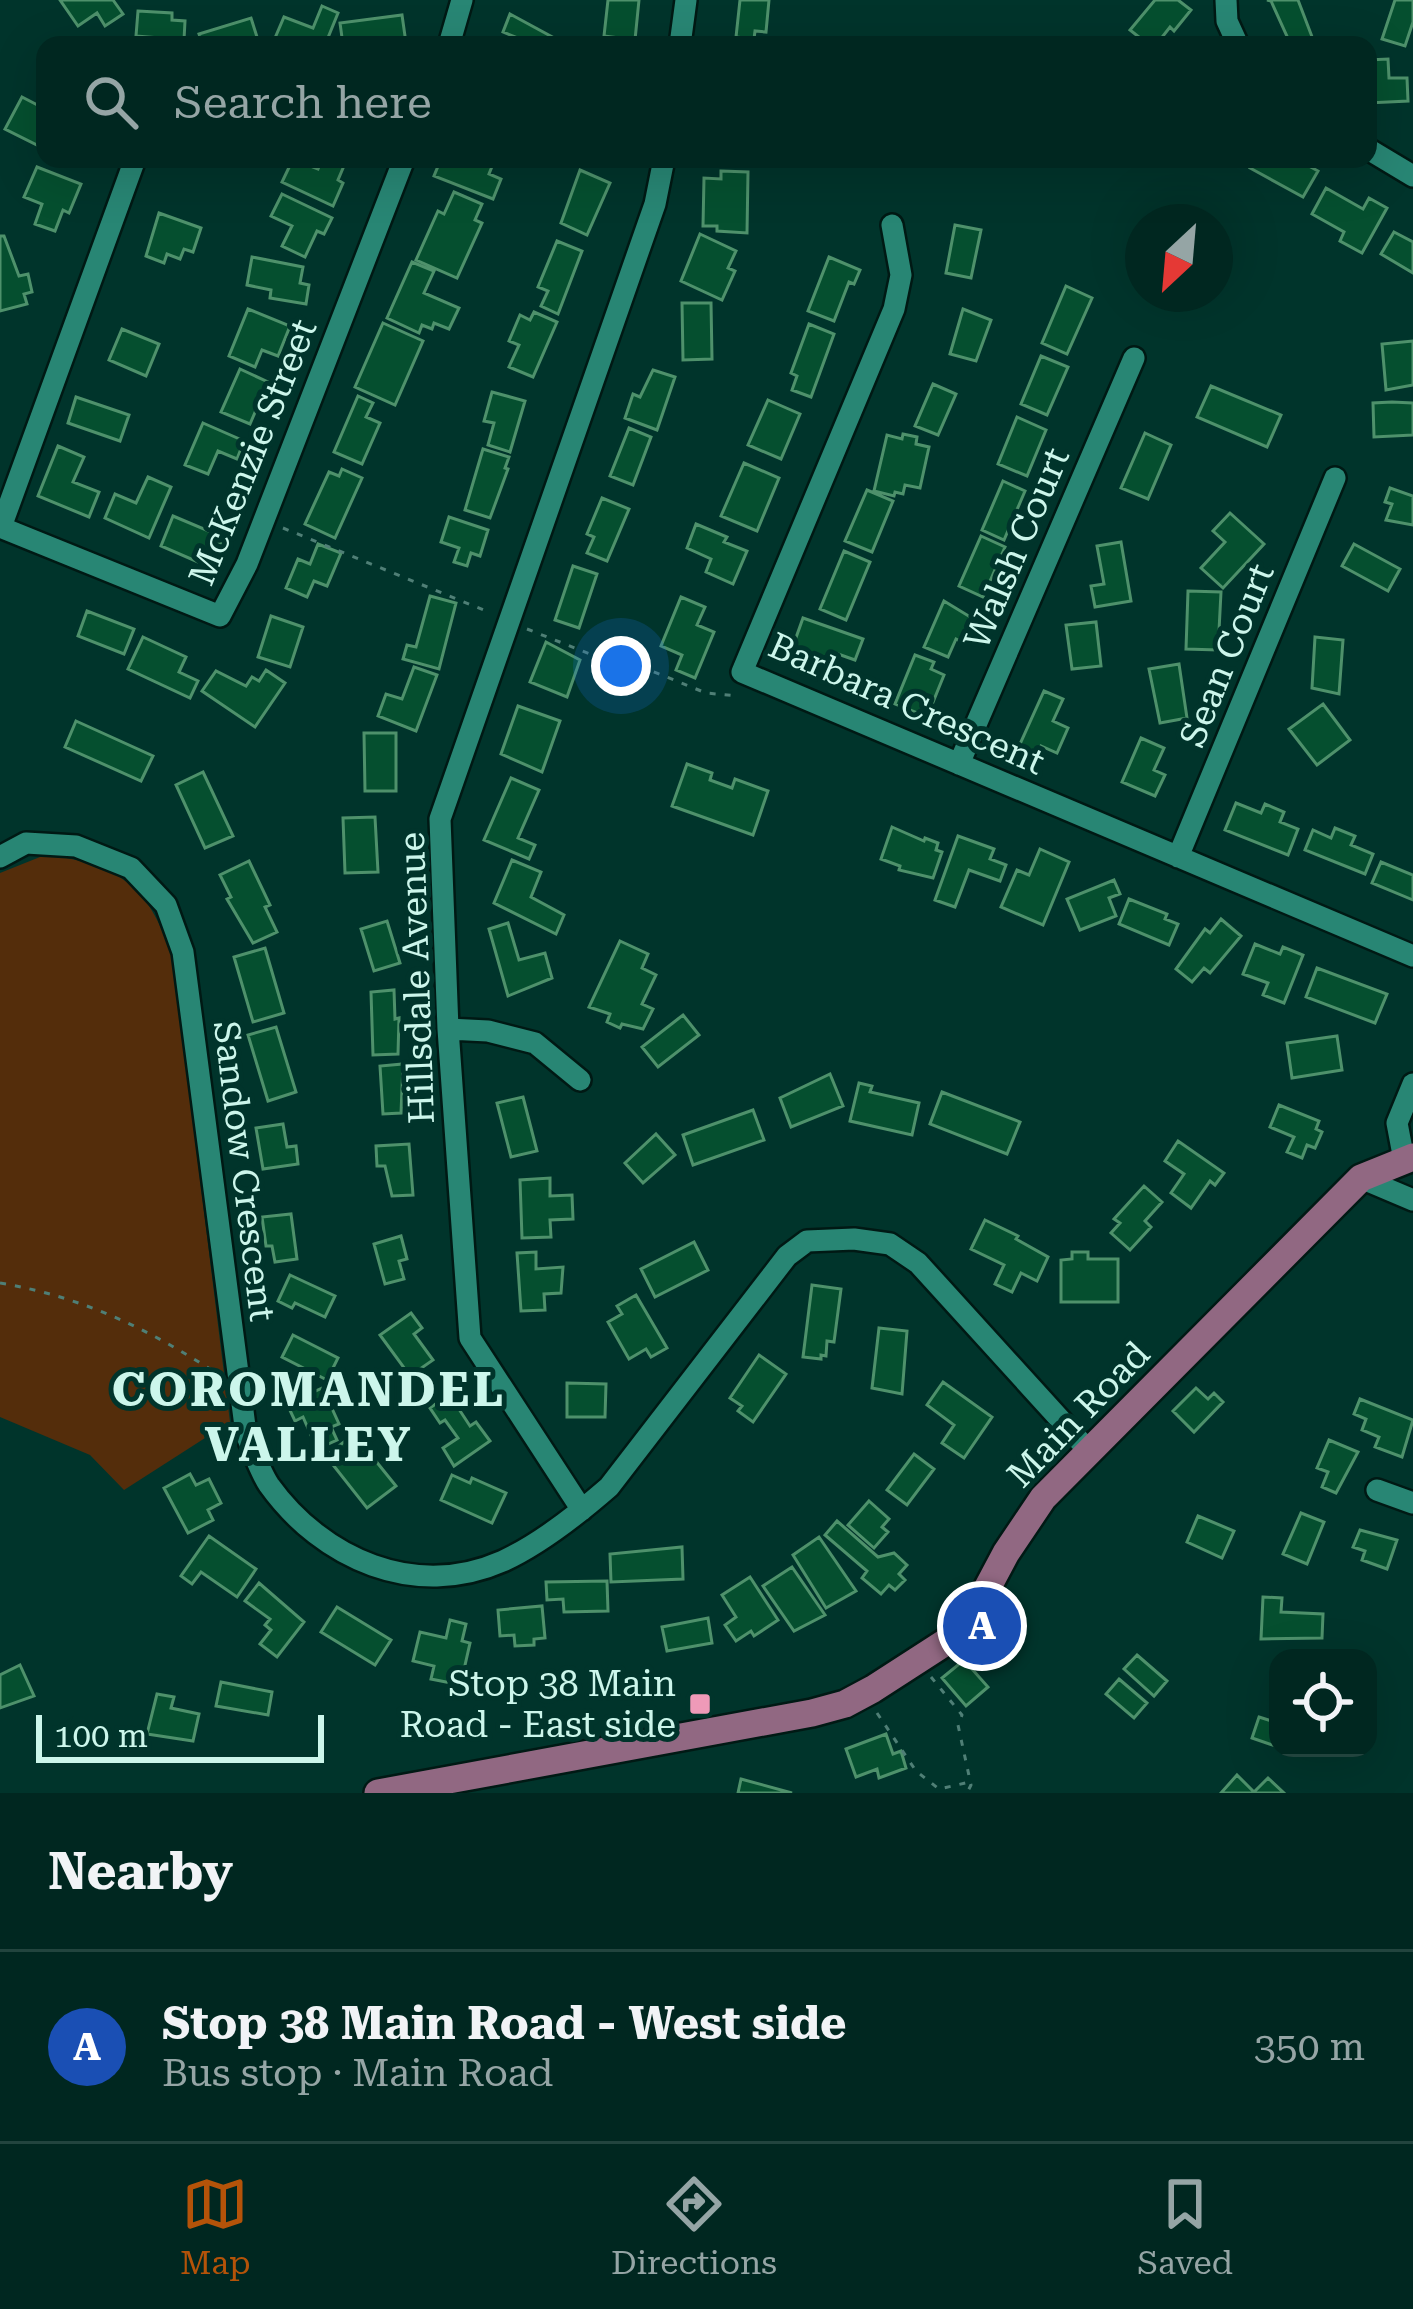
<!DOCTYPE html>
<meta charset="utf-8">
<style>
:root{--surface:#002720;--page:#0e332d;--text:#f1f3f6;--muted:#95a5a5;--line:#22443e;--accent:#b45309}
body{margin:0;font-family:"Roboto Serif",serif;background:var(--page);color:var(--text)}
.controls{position:absolute;right:36px;bottom:36px;display:grid;overflow:hidden;border-radius:24px;box-shadow:0 12px 48px #0002}
.controls button{width:108px;height:108px;display:grid;place-items:center;padding:0;border:0;border-bottom:3px solid var(--line);background:var(--surface);color:var(--text);font:60px sans-serif}
.compass{position:absolute;left:1125px;top:204px;width:108px;height:108px;border-radius:50%;background:var(--surface);box-shadow:0 12px 48px #0002;rotate:206deg}
.scale{position:absolute;left:36px;bottom:30px;width:288px;box-sizing:border-box;padding-left:12px;border:6px solid #ccf6eb;border-top:0;font-size:33px;line-height:42px;white-space:nowrap;color:#ccf6eb;-webkit-text-stroke:9px #00342b;paint-order:stroke}
.you{position:absolute;left:621px;top:666px;width:42px;height:42px;margin:-30px;border:9px solid #fff;border-radius:50%;background:#1a73e8;box-shadow:0 0 0 18px #1a73e833}
.badge{display:grid;place-items:center;width:78px;height:78px;border-radius:50%;background:var(--accent);color:#fff;font-size:39px;font-weight:700}
.pin{position:absolute;translate:-50% -50%;border:6px solid #fff;box-shadow:0 3px 12px #0006}
.list{margin:0;padding:0;list-style:none}
h2{display:flex;justify-content:space-between;align-items:center;height:156px;margin:0;padding:0 48px;font-size:51px}
h2 small{font-size:39px;font-weight:400;color:var(--muted)}
.list li{display:grid;grid-template-columns:78px 1fr auto;gap:36px;align-items:center;box-sizing:border-box;height:192px;padding:0 48px;border-top:3px solid var(--line)}
.list b{display:block;font-size:45px;white-space:nowrap}
.list p{margin:0;font-size:39px;white-space:nowrap;color:var(--muted)}
.list em{font-size:39px;font-style:normal;color:var(--muted)}
.icon{flex:none;width:66px;height:66px;fill:none;stroke:currentColor;stroke-width:2;stroke-linecap:round;stroke-linejoin:round}
.map{position:relative;flex:none;width:1413px;height:1793px;overflow:hidden}
.search{position:absolute;background:var(--surface);box-shadow:0 12px 48px #0002;left:36px;right:36px;top:36px;height:132px;display:flex;align-items:center;gap:30px;box-sizing:border-box;padding:0 42px;border-radius:24px;color:var(--muted);font-size:45px}
.sheet{height:348px;background:var(--surface)}
nav{display:flex;justify-content:space-around;align-items:center;box-sizing:border-box;height:168px;border-top:3px solid var(--line);background:var(--surface);font-size:33px;color:var(--muted)}
nav a{display:grid;justify-items:center;gap:6px}
nav .on{color:var(--accent)}
.map>svg:first-child{display:block}
.green{fill:#542d0b}
.building{fill:#054f2f;stroke:#4e916b;stroke-width:3}
.lines{fill:none;stroke-linecap:round;stroke-linejoin:round}
.minor-casing{stroke:#001914;stroke-width:26}
.major-casing{stroke:#001914;stroke-width:32}
.path{stroke:#4f7f76;stroke-width:3;stroke-dasharray:6 9;stroke-linecap:butt}
.minor{stroke:#288674;stroke-width:21}
.major{stroke:#916882;stroke-width:27}
.poi-dot{fill:#ef9ab8;stroke:#00342b;stroke-width:4.5}
.labels{text-anchor:middle;stroke-width:10;stroke-linejoin:round;paint-order:stroke}
.street-label{font-size:36px;fill:#ccf6eb;stroke:#00342b}
.poi-label{font-size:36px;fill:#ccf6eb;stroke:#00342b;text-anchor:end}
.district-label{font-size:48px;font-weight:bold;letter-spacing:3px;fill:#ccf6eb;stroke:#00342b}
</style>
<div class="map">
<svg width="1413" height="1793" viewBox="0 0 1413 1793">
<rect width="100%" height="100%" fill="#00342b"/>
<!-- green -->
<path class="green" d="M45 855C120 863 152 889 173 961L230 1422 124 1490 90 1455 0 1417V873Z"/>
<!-- building -->
<path class="building" d="M60 0H113L123 14 105 26 97 13 78 26Z
M608 0H639L635 40 604 36Z
M740 0H769L766 32 755 31 754 39 736 37Z
M1155 0H1178L1191 10 1174 31 1170 27 1156 45H1149L1130 30Z
M1267 0H1298L1314 42 1291 45 1271 1Z
M1395 0H1413V22L1405 46 1382 39Z
M322 6 338 13 325 45H272L284 17 313 28Z
M138 11 172 13V20L185 21 184 40 136 36Z
M510 14 556 39 554 45H515L518 38 503 32Z
M402 15 406 43 343 45 340 23Z
M251 18 257 37 249 39 251 45H203L199 34Z
M1388 59 1389 78H1407L1408 101 1368 103V60Z
M22 97 45 109V149L5 129Z
M293 159 318 169 322 159 346 161 338 180 343 183 333 206 282 182Z
M441 159H495L489 174 501 179 493 199 434 176Z
M1255 159H1296L1318 171 1303 197 1250 168Z
M37 167 81 184 69 213 63 210 55 231 35 224 42 204 24 197Z
M580 170 610 183 587 235 561 223Z
M721 171 748 172 747 233 717 231V226H703L704 178 721 179Z
M1326 188 1363 209 1369 198 1387 208 1362 253 1340 241 1344 232 1312 214Z
M454 192 482 204 475 220 482 223 457 278 416 260 438 211 444 214Z
M282 194 332 218 324 234 317 231 305 257 282 246 292 226 271 216Z
M159 213 201 228 193 252 184 249 180 259 167 254 164 263 146 256Z
M955 225 981 230 971 278 946 273Z
M1394 232 1413 242V273L1381 254Z
M700 234 736 251 728 268 735 271 722 300 681 281Z
M0 236H4L19 276 28 274 32 292 24 294 27 304 0 311Z
M557 241 582 251 558 314 541 306 548 291 538 287Z
M252 257 303 267 300 283 309 285 306 304 270 298 271 290 247 285Z
M829 257 860 270 854 284 849 282 834 321 808 311Z
M412 262 434 271 424 293 459 308 449 329 434 323 432 329 422 325 419 333 387 318Z
M1066 286 1092 298 1067 354 1042 343Z
M682 303H711L712 359 683 360Z
M248 309 290 326 278 356 262 350 255 367 229 356Z
M963 309 991 320 976 361 950 354Z
M534 312 557 322 533 377 509 367 519 345 509 341 520 315 530 320Z
M383 323 423 341 395 405 355 387Z
M809 324 834 334 811 397 792 390 797 376 791 373Z
M122 329 159 344 146 376 109 360Z
M1413 341V385L1386 390 1382 344Z
M1041 356 1068 367 1047 415 1021 404Z
M240 369 268 382 250 424 221 412Z
M653 370 675 377 657 430 625 418 633 394 640 397Z
M933 384 956 394 938 435 915 426Z
M1211 386 1281 415 1267 447 1197 417Z
M492 392 525 401 510 452 488 445 494 423 484 421Z
M358 396 373 403 366 417 380 423 362 464 334 452Z
M76 397 129 415 120 441 68 423Z
M768 400 800 414 781 459 748 445Z
M1392 402 1413 403V435L1374 437 1373 403Z
M1017 417 1046 430 1027 476 998 464Z
M203 423 244 441 237 459 218 451 208 474 185 465Z
M629 428 651 437 633 485 610 476Z
M1145 433 1171 445 1148 499 1121 488Z
M903 434 917 437 916 444 929 447 920 488 905 485 903 494 895 492 894 496 874 491 887 435 902 439Z
M58 446 84 457 73 482 99 492 89 517 38 496Z
M483 449 509 457 505 468 508 469 490 518 465 510Z
M744 463 779 478 757 531 721 516Z
M342 469 362 478 335 538 305 524 329 472 339 476Z
M148 477 171 487 149 538 105 518 115 494 136 503Z
M1003 481 1025 491 1004 540 982 530Z
M1390 488 1413 496V525L1386 520 1392 504 1385 502Z
M867 490 893 501 872 552 845 541Z
M602 498 629 509 607 561 587 553 594 537 587 534Z
M1230 513 1264 544 1223 588 1201 568 1225 542 1213 531Z
M173 516 216 534 214 540 224 545 214 569 161 546Z
M449 517 488 530 480 556 471 553 467 566 454 562 459 548 441 542Z
M696 524 727 537 724 542 747 551 733 584 706 572 711 559 687 548Z
M981 536 1005 547 983 597 959 586Z
M1121 542 1131 601 1095 607 1091 586 1104 584 1097 546Z
M318 544 341 553 327 586 314 581 307 597 286 588 298 559 310 564Z
M1354 544 1400 569 1388 591 1342 566Z
M844 551 870 562 846 620 820 609Z
M573 566 597 574 579 628 555 620Z
M1188 591 1221 592 1218 650 1186 649Z
M430 596 456 603 439 669 403 659 407 645 416 647Z
M681 597 705 607 697 625 714 632 695 678 676 670 682 655 661 646Z
M944 601 972 618 962 642 956 639 948 657 924 647Z
M87 611 134 629 124 654 78 636Z
M271 616 303 627 290 667 258 657Z
M803 618 863 639 855 660 838 654 833 669 812 659 809 667 788 660Z
M1096 622 1101 666 1072 669 1066 625Z
M143 637 186 657 179 672 198 681 190 698 128 669Z
M1315 637 1343 640 1339 694 1312 688Z
M546 642 580 660 567 697 530 682Z
M915 655 934 662 931 669 944 675 927 717 895 704Z
M1179 664 1187 718 1160 723 1149 669Z
M414 667 437 675 416 731 378 716 386 694 402 699Z
M266 670 285 683 255 727 202 691 216 671 246 686 252 677 259 681Z
M1044 691 1063 699 1053 721 1068 728 1057 753 1041 746 1035 761 1016 753Z
M1323 704 1350 740 1317 765 1289 729Z
M518 706 560 721 542 772 501 754Z
M76 721 153 756 141 781 65 747Z
M364 733H396V791H365Z
M1141 738 1164 748 1154 770 1165 775 1155 796 1122 782Z
M687 764 712 773 710 780 732 788 735 779 768 791 753 835 672 806Z
M203 772 233 836 205 848 176 785Z
M511 778 539 790 518 838 535 845 529 859 484 840Z
M1236 803 1261 813 1265 804 1284 812 1280 822 1298 829 1288 855 1225 830Z
M375 817 378 872 345 873 343 818Z
M892 827 924 841 925 838 938 843 936 850 942 852 933 878 899 870 900 866 881 859Z
M1335 828 1355 836 1351 845 1373 854 1365 874 1305 850 1313 830 1331 838Z
M958 836 994 849 990 859 1006 865 1000 881 969 870 955 907 935 900Z
M1040 849 1069 862 1043 925 1001 907 1017 870 1029 875Z
M512 860 541 872 531 897 564 915 556 934 494 903Z
M249 861 270 905 265 907 277 932 253 943 227 899 231 897 220 875Z
M1381 862 1413 875V900L1372 883Z
M1114 880 1120 894 1109 898 1116 916 1080 930 1067 899Z
M1129 899 1167 914 1165 919 1178 924 1169 945 1119 924Z
M1221 919 1241 936 1210 973 1204 968 1192 982 1176 969 1205 929 1210 933Z
M387 921 400 963 374 971 361 929Z
M508 923 519 960 545 953 552 978 508 996 489 929Z
M620 941 648 954 642 968 656 975 642 1004 653 1009 643 1029 622 1024 620 1028 607 1022 610 1014 589 1007Z
M1255 944 1280 954 1283 947 1303 955 1284 1003 1263 995 1268 983 1243 974Z
M265 948 284 1013 253 1022 234 957Z
M1317 968 1387 994 1375 1023 1306 997Z
M394 990 395 1019 399 1018 398 1054 373 1055 371 992Z
M683 1015 699 1035 658 1067 642 1047Z
M276 1027 296 1092 268 1101 248 1035Z
M1337 1036 1342 1070 1292 1078 1287 1043Z
M403 1064 401 1113 383 1114 380 1066Z
M830 1074 843 1106 791 1127 780 1098Z
M859 1083 872 1086 870 1092 919 1103 912 1135 850 1121Z
M942 1092 1020 1122 1007 1154 930 1124Z
M523 1097 537 1151 511 1157 497 1103Z
M1279 1105 1319 1121 1316 1129 1322 1132 1315 1148 1307 1145 1302 1158 1287 1152 1294 1137 1270 1127Z
M753 1110 764 1140 693 1165 683 1135Z
M283 1124 287 1147 296 1146 298 1164 263 1169 256 1128Z
M656 1134 675 1155 643 1183 625 1163Z
M1178 1141 1224 1173 1215 1185 1210 1181 1191 1208 1171 1193 1184 1174 1165 1161Z
M409 1144 413 1195 392 1196 385 1166H377L376 1146Z
M550 1178V1196L572 1195 573 1219 550 1220 551 1237 522 1238 520 1180Z
M1144 1186 1162 1202 1145 1221 1151 1227 1130 1250 1111 1233 1120 1223 1114 1219Z
M291 1214 297 1259 275 1262 272 1246H266L262 1217Z
M985 1220 1018 1236 1016 1239 1048 1257 1037 1281 1021 1273 1012 1292 995 1284 1004 1265 971 1249Z
M401 1236 407 1259 399 1261 404 1279 385 1284 374 1244Z
M694 1242 708 1270 655 1297 641 1269Z
M536 1252V1269L563 1267 561 1293 544 1294 545 1310 521 1311 517 1253Z
M1072 1252H1088V1259H1118V1302H1061V1260L1072 1259Z
M290 1275 335 1296 325 1317 295 1303 292 1308 278 1301Z
M812 1285 841 1289 834 1342 827 1341 826 1356 821 1355V1359L803 1357Z
M636 1295 667 1348 651 1357 646 1349 629 1359 608 1322 622 1314 617 1306Z
M411 1313 422 1328 414 1334 433 1360 410 1376 380 1335Z
M879 1328 907 1331 902 1394 872 1388Z
M293 1335 338 1358 327 1380 282 1357Z
M759 1355 786 1374 753 1422 738 1411 742 1406 730 1398Z
M943 1382 992 1417 964 1458 942 1443 954 1425 927 1405Z
M567 1383 606 1384 605 1417H567Z
M329 1385 336 1401 330 1404 339 1424 331 1427 337 1440 317 1449 303 1417 295 1421 287 1404Z
M1196 1388 1208 1399 1214 1393 1223 1402 1194 1432 1173 1411Z
M449 1394 470 1426 476 1422 490 1441 454 1466 443 1448 458 1438 445 1420 440 1423 430 1408Z
M1360 1399 1413 1420 1402 1457 1375 1447 1379 1437 1362 1430 1366 1419 1354 1414Z
M354 1434 396 1486 367 1508 326 1456Z
M1329 1440 1358 1452 1336 1493 1322 1487 1328 1472 1317 1468Z
M914 1454 934 1469 907 1505 887 1490Z
M190 1474 196 1485 209 1479 221 1503 208 1510 213 1520 188 1533 164 1488Z
M452 1475 470 1483 472 1478 506 1493 492 1523 441 1500Z
M869 1501 889 1519 882 1527 888 1532 874 1548 848 1525Z
M1301 1513 1324 1522 1307 1564 1283 1554Z
M1198 1516 1234 1531 1222 1558 1187 1542Z
M837 1521 878 1557 894 1553 907 1565 899 1574 905 1580 895 1590 889 1585 881 1594 862 1578 867 1571 825 1535Z
M1360 1530 1397 1540 1387 1569 1362 1560 1365 1551 1353 1547Z
M209 1536 256 1569 237 1597 201 1572 192 1584 181 1576Z
M819 1537 856 1591 826 1608 793 1555Z
M682 1547 683 1579 611 1582 610 1554Z
M792 1567 825 1615 794 1631 763 1586Z
M750 1577 778 1620 754 1636 751 1631 736 1641 725 1625 736 1617 722 1595Z
M607 1581 608 1611 564 1612 563 1599 547 1600 546 1582Z
M259 1583 304 1622 277 1657 260 1644 271 1630 265 1625 270 1619 245 1601Z
M1263 1597 1282 1598 1281 1612 1323 1614 1322 1638 1261 1639Z
M542 1606 545 1638 534 1639V1645L515 1646 514 1635 500 1636 498 1610Z
M337 1607 391 1640 375 1665 321 1632Z
M708 1618 712 1643 667 1651 662 1627Z
M450 1620 466 1624 462 1641 470 1643 463 1674 458 1673 456 1684 431 1679 434 1666 413 1661 420 1632 446 1638Z
M1137 1655 1167 1681 1154 1696 1124 1669Z
M964 1660 988 1687 966 1706 942 1678Z
M20 1665 34 1696 0 1708V1675Z
M1119 1679 1147 1703 1134 1718 1106 1694Z
M221 1682 272 1692 268 1715 216 1706Z
M157 1694 174 1697 171 1708 199 1714 193 1741 147 1734Z
M1259 1717 1278 1723V1747L1252 1738Z
M886 1734 893 1754 901 1751 906 1768 879 1778 877 1769 856 1777 846 1749Z
M1237 1775 1254 1792 1268 1778 1284 1793H1221Z
M741 1779 792 1793H738Z"/>
<g class="lines">
<defs>
<path id="minor" d="M1226 0 1227 21 1238 45
M449 45 462 0
M680 45 686 0
M1368 149 1413 176
M892 225 901 275 894 309 742 672 1413 956
M0 527 220 616 247 564 404 159
M1 527 134 162
M959 764 1134 358
M0 857 26 843 76 846 131 868 166 905 183 952 246 1434C253 1450 259 1470 269 1485 322 1559 415 1600 503 1561 540 1544 578 1514 609 1487L787 1256 807 1241 854 1239 890 1244 918 1263 1088 1450
M1178 857 1335 478
M448 1029 488 1031 535 1043 580 1080
M1404 1160 1397 1123 1413 1084
M1361 1178 1413 1200
M1377 1490 1413 1503
M582 1510 470 1338 448 1029 440 819 655 204 664 159"/>
<path id="major" d="M378 1793 812 1713 845 1704 873 1689 952 1638 973 1615 1006 1553 1043 1498 1361 1178 1413 1157"/>
</defs>
<!-- minor casing -->
<use href="#minor" class="minor-casing"/>
<!-- major casing -->
<use href="#major" class="major-casing"/>
<!-- path -->
<path class="path" d="M283 528 491 613
M527 629 623 667H642L706 693 738 696
M0 1283C83 1297 149 1329 219 1375
M931 1677 962 1715 958 1725 971 1785 967 1793
M877 1713 916 1771 939 1789 970 1782"/>
<!-- minor -->
<use href="#minor" class="minor"/>
<!-- major -->
<use href="#major" class="major"/>
</g>
<!-- markers -->
<rect class="poi-dot" x="688" y="1692" width="24" height="24" rx="6"/>
<g class="labels">
<!-- street labels -->
<g class="street-label">
<text transform="translate(252 452) rotate(-68)" y="13">McKenzie Street</text>
<text transform="translate(1016 548) rotate(-67)" y="13">Walsh Court</text>
<text transform="translate(1226 655) rotate(-68)" y="13">Sean Court</text>
<text transform="translate(907 703) rotate(24)" y="13">Barbara Crescent</text>
<text transform="translate(416 978) rotate(-92)" y="13">Hillsdale Avenue</text>
<text transform="translate(245 1171) rotate(83)" y="13">Sandow Crescent</text>
<text transform="translate(1078 1414) rotate(-46)" y="13">Main Road</text>
</g>
<!-- poi labels -->
<g class="poi-label">
<text x="676" y="1696">Stop 38 Main<tspan x="676" dy="41">Road - East side</tspan></text>
</g>
<!-- district labels -->
<g class="district-label">
<text x="309" y="1406">COROMANDEL<tspan x="309" dy="55">VALLEY</tspan></text>
</g>
</g>
</svg>
<div class="controls">
<button><svg class="icon" aria-label="locate" viewBox="0 0 24 24"><circle cx="12" cy="12" r="6"/><path d="M12 2v4M12 18v4M2 12h4M18 12h4"/></svg></button>
</div>
<svg class="compass" viewBox="-18 -18 36 36"><path d="M0-13l5 13h-10z" fill="#e53935"/><path d="M0 13l5-13h-10z" fill="#95a5a5"/></svg>
<div class="scale">100 m</div>
<div class="you"></div>
<div class="pin badge" style="left:982px;top:1626px;background:#1a4fb4">A</div>
<div class="search"><svg class="icon" aria-label="search" viewBox="0 0 24 24"><circle cx="10" cy="10" r="6"/><path d="M15 15l6 6"/></svg>Search here</div>
</div>
<section class="sheet">
<h2>Nearby<small></small></h2>
<ul class="list">
<li><span class="badge" style="background:#1a4fb4">A</span><div><b>Stop 38 Main Road - West side</b><p>Bus stop · Main Road</p></div><em>350 m</em></li>
</ul>
</section>
<nav>
<a class="on"><svg class="icon" aria-label="map" viewBox="0 0 24 24"><path d="M3 6l6-2 6 2 6-2v14l-6 2-6-2-6 2zM9 4v14M15 6v14"/></svg>Map</a>
<a><svg class="icon" aria-label="directions" viewBox="0 0 24 24"><path d="M12 3l9 9-9 9-9-9zM9 14v-3h6M13 9l2 2-2 2"/></svg>Directions</a>
<a><svg class="icon" aria-label="saved" viewBox="0 0 24 24"><path d="M7 4h10v16l-5-4-5 4z"/></svg>Saved</a>
</nav>
